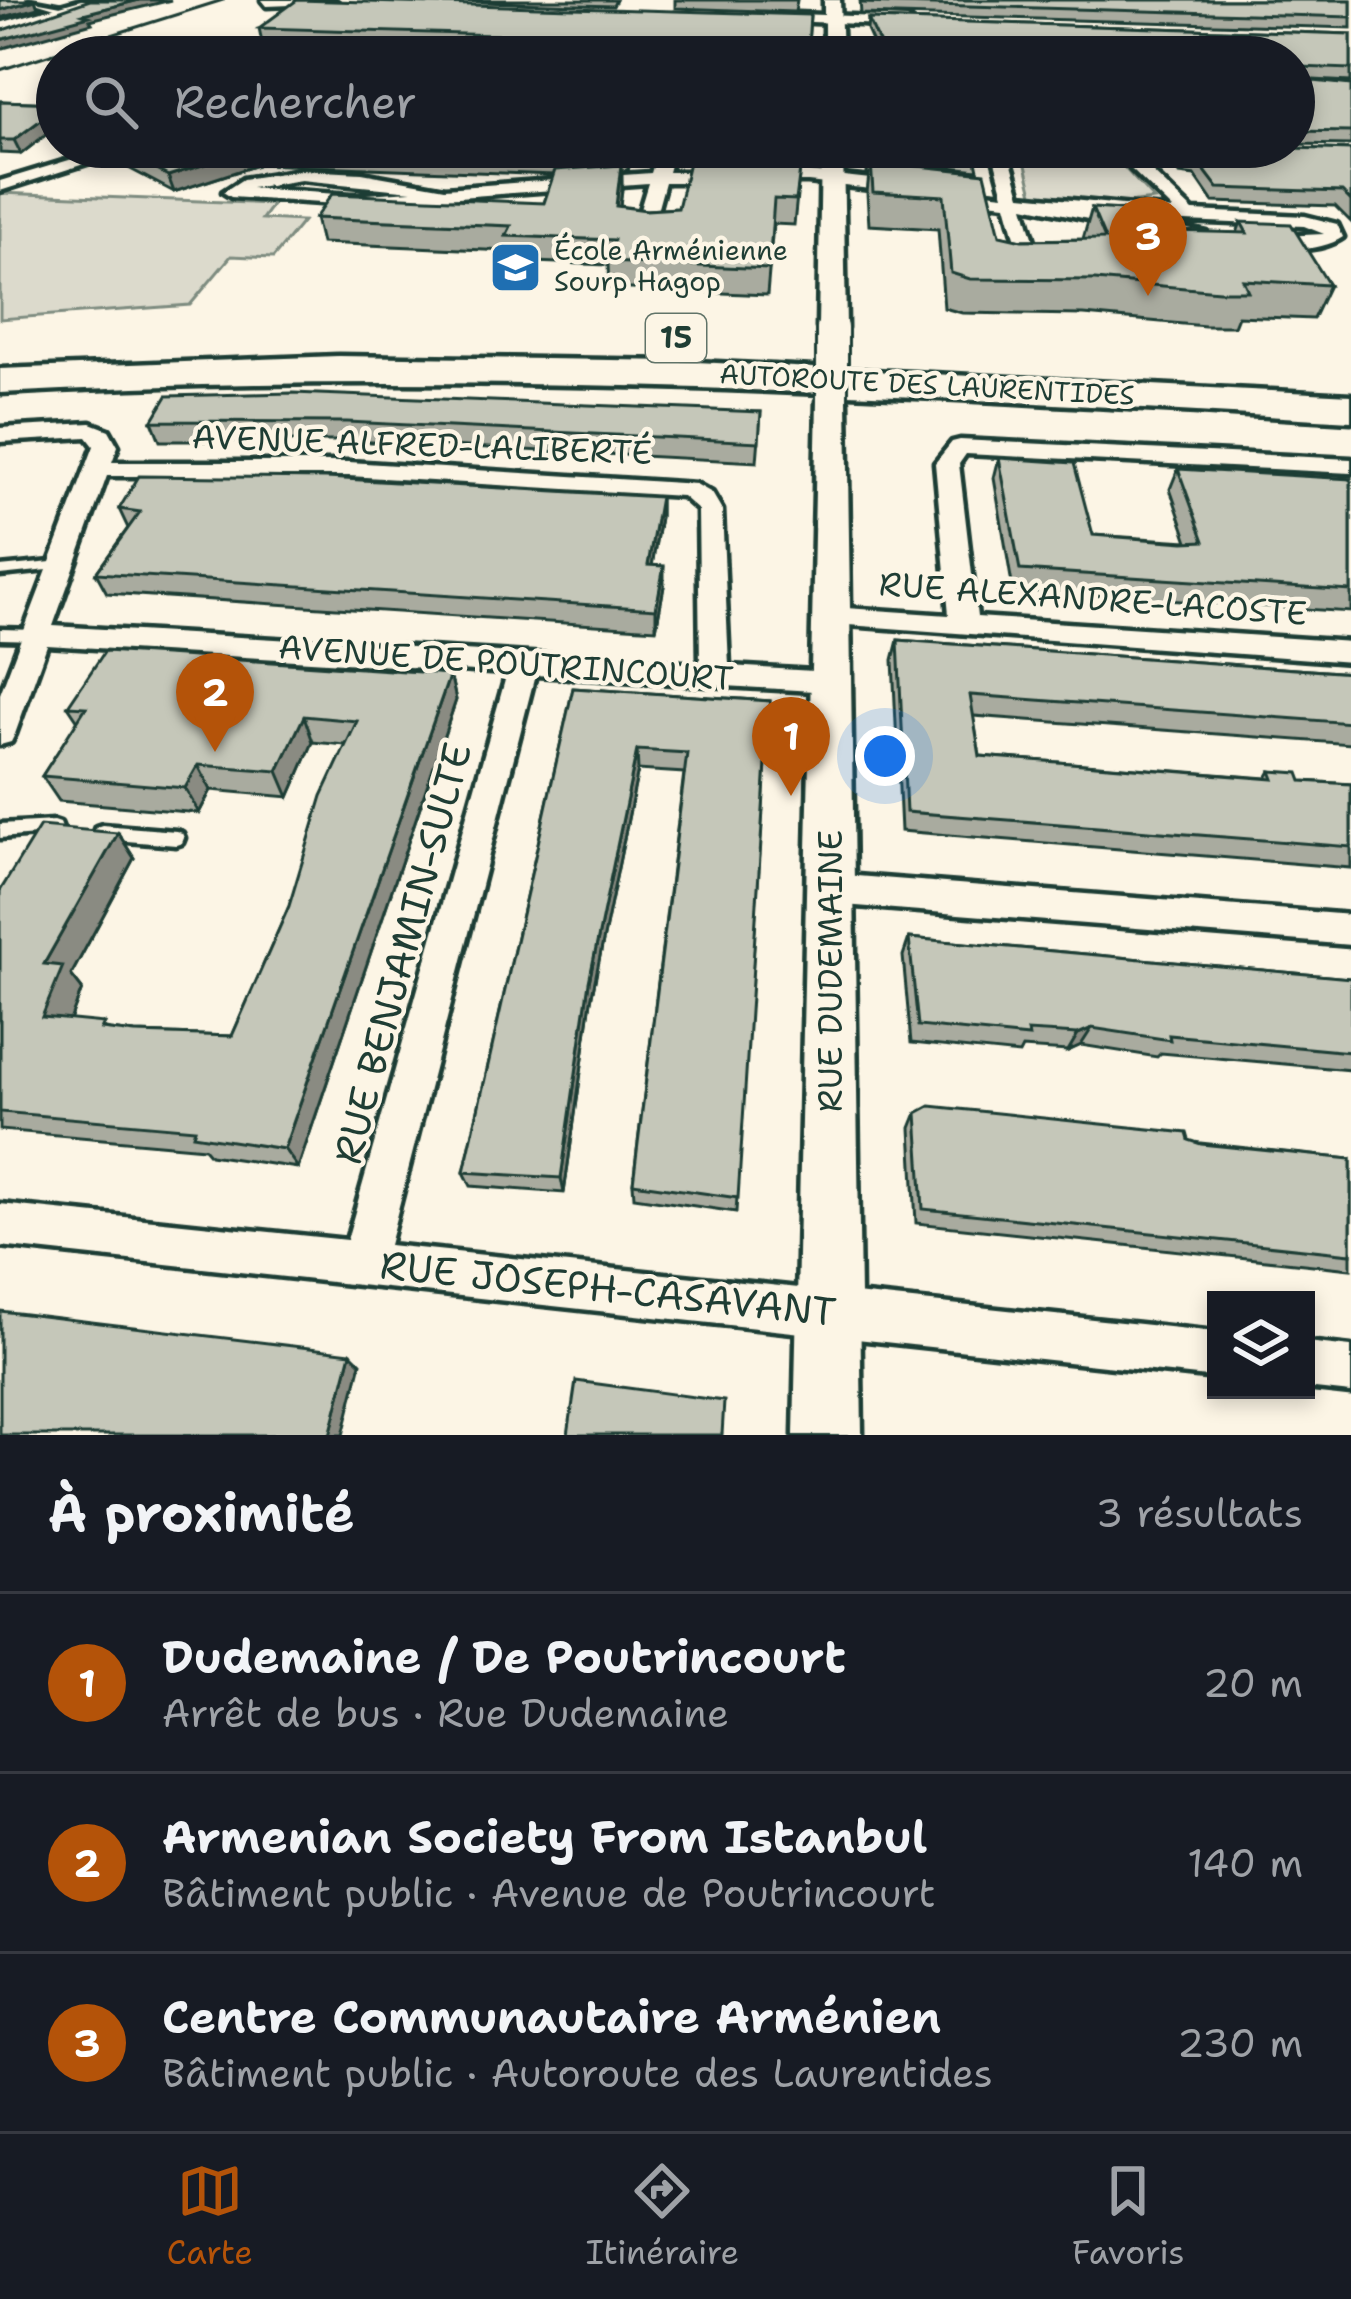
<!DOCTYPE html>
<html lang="fr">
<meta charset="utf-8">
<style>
:root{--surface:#171b24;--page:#242831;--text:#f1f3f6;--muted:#9ea1a6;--line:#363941;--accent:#b45309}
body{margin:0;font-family:"Shantell Sans",sans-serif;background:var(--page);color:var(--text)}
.controls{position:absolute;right:36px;bottom:36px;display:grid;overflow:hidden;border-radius:0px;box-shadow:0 6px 18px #0003}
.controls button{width:108px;height:108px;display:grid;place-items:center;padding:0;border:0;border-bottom:3px solid var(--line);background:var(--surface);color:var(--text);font:60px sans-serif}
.you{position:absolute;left:885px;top:756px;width:42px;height:42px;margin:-30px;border:9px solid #fff;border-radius:50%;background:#1a73e8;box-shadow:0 0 0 18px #1a73e833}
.badge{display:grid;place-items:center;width:78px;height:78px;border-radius:50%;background:var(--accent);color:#fff;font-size:39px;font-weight:700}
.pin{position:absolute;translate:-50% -99px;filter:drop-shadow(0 3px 6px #0008)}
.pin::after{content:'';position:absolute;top:63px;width:42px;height:36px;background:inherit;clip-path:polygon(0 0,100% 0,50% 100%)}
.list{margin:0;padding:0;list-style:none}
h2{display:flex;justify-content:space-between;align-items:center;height:156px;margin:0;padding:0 48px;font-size:51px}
h2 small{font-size:39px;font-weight:400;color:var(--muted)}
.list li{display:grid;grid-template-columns:78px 1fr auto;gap:36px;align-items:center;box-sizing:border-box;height:180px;padding:0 48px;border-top:3px solid var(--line)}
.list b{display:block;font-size:45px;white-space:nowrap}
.list p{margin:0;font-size:39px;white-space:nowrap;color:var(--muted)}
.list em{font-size:39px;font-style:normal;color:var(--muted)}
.icon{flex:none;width:66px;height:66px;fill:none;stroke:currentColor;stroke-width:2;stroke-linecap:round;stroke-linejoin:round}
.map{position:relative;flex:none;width:1351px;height:1435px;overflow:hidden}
.search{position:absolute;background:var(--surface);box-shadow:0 6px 18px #0003;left:36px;right:36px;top:36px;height:132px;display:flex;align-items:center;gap:30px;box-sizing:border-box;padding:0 42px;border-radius:66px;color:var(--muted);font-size:45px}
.sheet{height:696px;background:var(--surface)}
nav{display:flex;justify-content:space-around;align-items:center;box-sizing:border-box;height:168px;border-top:3px solid var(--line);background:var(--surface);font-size:33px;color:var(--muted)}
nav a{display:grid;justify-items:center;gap:6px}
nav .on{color:var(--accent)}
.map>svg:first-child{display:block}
.green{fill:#dcdacc;stroke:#7e8c80;stroke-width:3}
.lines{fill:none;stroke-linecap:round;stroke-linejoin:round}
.lane-casing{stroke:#1f3d34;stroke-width:9}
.street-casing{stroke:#1f3d34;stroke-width:9}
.secondary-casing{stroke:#1f3d34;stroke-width:9}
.primary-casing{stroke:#1f3d34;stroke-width:9}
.highway-casing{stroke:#1f3d34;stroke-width:9}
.lane{fill:#fcf5e5;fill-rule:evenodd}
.street{fill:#fcf5e5;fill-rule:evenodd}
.secondary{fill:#fcf5e5;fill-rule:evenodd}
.primary{fill:#fcf5e5;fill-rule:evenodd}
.highway{fill:#fcf5e5;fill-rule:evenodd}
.tram{stroke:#1f3d34;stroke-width:3}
.secondary-bridge-casing{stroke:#1f3d34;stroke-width:36;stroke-linecap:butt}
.secondary-bridge{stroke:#fcf5e5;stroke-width:30}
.wall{fill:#a9ab9f;stroke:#1f3d34;stroke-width:3}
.shaded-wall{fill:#8a8b82;stroke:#1f3d34;stroke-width:3}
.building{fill:#c5c7b9;stroke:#1f3d34;stroke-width:3}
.labels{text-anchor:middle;stroke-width:9;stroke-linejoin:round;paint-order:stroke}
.far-poi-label{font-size:27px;fill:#1f3d34;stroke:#fcf5e5;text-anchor:start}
.far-street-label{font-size:27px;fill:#1f3d34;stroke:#fcf5e5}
.shield{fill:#fcf5e5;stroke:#617469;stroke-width:3}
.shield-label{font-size:30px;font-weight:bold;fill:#1f3d34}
.street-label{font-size:33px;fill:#1f3d34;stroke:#fcf5e5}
.near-street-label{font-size:39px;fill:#1f3d34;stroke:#fcf5e5}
</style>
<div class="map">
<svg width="1351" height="1435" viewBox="0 0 1351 1435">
<rect width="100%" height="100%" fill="#fcf5e5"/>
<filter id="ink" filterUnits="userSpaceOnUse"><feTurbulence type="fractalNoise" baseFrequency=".00833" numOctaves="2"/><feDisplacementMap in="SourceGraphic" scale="24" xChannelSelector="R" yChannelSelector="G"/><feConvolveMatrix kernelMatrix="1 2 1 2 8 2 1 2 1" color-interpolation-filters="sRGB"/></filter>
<g filter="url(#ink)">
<!-- green -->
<path class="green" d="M1022 149 1110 152 1154 200 1110 205 1034 197Z
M0 193 273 204 262 219 303 221 273 258 231 256 190 305 0 319Z"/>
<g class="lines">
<defs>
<path id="lane" d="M62 561 69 565 67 568 0 575V567Z
M0 629 37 630 44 635 37 640 0 639Z
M54 821 60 823 62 828 60 833 0 838V824Z
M102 825 176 831 182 833 184 838 182 843 176 845 102 839 96 837 94 832 96 827Z"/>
<path id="street" d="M29 0 77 9 71 13Z
M262 0H334L338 3 267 6Z
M769 13 907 18 913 22 907 26 765 20Z
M172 44 433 53 440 57 175 52 153 57Z
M112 147H137L0 191V181Z
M659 147H675L668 172H808L1004 194 991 147H1007L1021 195 1173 210 1131 169 1118 147H1134L1143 163 1193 211 1305 216 1337 224 1343 237C1323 251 1279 254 1258 241L1261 237 1324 234 1304 226 1138 219 1207 233 1210 237 1201 242 1024 206 1035 244 1026 249 1017 244 1006 204 808 182H665L653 226 644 231 635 226 648 183 351 205 231 197 223 192 243 179 301 170 362 173 445 188 651 173ZM301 180 412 191 351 195 251 188Z
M91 423 109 430 118 446 112 462H349L696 484 712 493 722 510 729 666 831 672 846 682 831 692 535 675 389 1245 1216 1332V1378L0 1246V1204L347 1240 507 673 47 645 15 734 11 742 0 745V694L94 446 87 437 0 442V428ZM107 476H349L682 496 698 510 700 664 53 626Z
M960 440 1351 459V473L966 454 959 464 977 617 1351 642V662L821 623 817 616 831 607 949 615 935 463 952 442Z
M831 874 1351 915V945L831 904 819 899 814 889 819 879Z
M1306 1342 1351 1347V1393L1306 1388Z"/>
<path id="secondary" d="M824 0H840L842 57H824Z
M821 147H843L846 328 832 336 818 328Z
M832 392 847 401 862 1435H794L817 401Z"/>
<path id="primary" d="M81 0H111L0 35V23Z"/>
<path id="highway" d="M338 356 676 361 1351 395V421C900 394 452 368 0 393V369Z"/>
</defs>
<!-- lane casing -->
<use href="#lane" class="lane-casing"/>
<!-- street casing -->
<use href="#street" class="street-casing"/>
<!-- secondary casing -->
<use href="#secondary" class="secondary-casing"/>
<!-- primary casing -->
<use href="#primary" class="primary-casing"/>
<!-- highway casing -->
<use href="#highway" class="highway-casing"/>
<!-- lane -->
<use href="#lane" class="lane"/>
<!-- street -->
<use href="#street" class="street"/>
<!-- secondary -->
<use href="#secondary" class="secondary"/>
<!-- primary -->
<use href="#primary" class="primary"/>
<!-- highway -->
<use href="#highway" class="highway"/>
<!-- tram -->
<path class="tram" d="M0 70 223 0"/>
<defs>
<path id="secondary-bridge" d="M832 328V401"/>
</defs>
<!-- secondary-bridge casing -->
<use href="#secondary-bridge" class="secondary-bridge-casing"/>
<!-- secondary-bridge -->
<use href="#secondary-bridge" class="secondary-bridge"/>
</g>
<!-- wall -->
<path class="wall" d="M411 0H616L613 6Z
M675 0H797L795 12 675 8Z
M860 0H1351V28L861 14Z
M810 15 807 57H593L596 51 262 42 259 28Z
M868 19 1351 34V82L1294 79 1351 85V145L1294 144V57H879L867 30Z
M0 101 57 103V126L21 154 0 153Z
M114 147H636L628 170 622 171V189L620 206 646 210 678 208 693 162V152L805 147 803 166H800L794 225 773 224 767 295 609 288 608 265 509 261 508 251 321 243 315 218 544 203 553 175 260 164 174 192 119 163Z
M868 147 978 170 1000 235 1022 240 1083 239 1092 208 1130 230 1237 233 1241 222 1329 285 1313 319 1238 316 1234 326H1205L1084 315 962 313 944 308 938 229 869 225 867 193 869 174H867Z
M1174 147H1264L1351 150V222L1335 206 1213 202 1195 176 1180 174 1171 157Z
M761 412 757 462 352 441H160L152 421Z
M999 458 1093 535 1188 541 1170 489 1178 469 1351 479V612L1013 590 994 478Z
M660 497V517L652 565 664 586 656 629 107 593 96 573 128 528 119 509Z
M898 640 1351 673V744L973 716 980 756 1267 778 1271 771 1302 781 1351 784V868L901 831 893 660Z
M450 674 456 700 298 1168 210 1155 204 1148 0 1130V891L118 833 134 858 71 975 82 989 70 1020 110 1030 135 1033 232 1036 289 906 346 745 313 742 289 797 211 790 199 813 59 801 42 776 78 721 68 706Z
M573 688 770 701 736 1212 634 1197 633 1183 684 773 638 770 591 1000 564 1193 471 1186 464 1172Z
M909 938 1351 978V1070L1161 1053 1157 1057 1081 1045 1068 1051 1022 1048 1019 1054 911 1043 903 956Z
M917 1113 1351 1159V1269L916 1223 911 1128Z"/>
<!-- shaded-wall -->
<path class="shaded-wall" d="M35 0 38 8 0 18V10Z
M139 0H171L90 20 92 23 0 49V40L83 14Z
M57 108V126L21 154 14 140Z
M630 147H636L628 170V154Z
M255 148 260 164 174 192 168 176Z
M621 165 622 189 617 231 616 206Z
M660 497V517L649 585 648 565Z
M664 566V586L656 629V609Z
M450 674 456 700 298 1168 284 1149Z
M304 716 313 742 289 797 278 771Z
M637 750 638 770 591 1000 564 1193 561 1178 589 982Z
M198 765 211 790 199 813 185 788Z
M118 833 134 858 71 975 82 989 63 1039 42 1017 44 964Z
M1092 1028 1081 1045 1068 1051 1078 1034Z
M351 1353 361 1363 343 1435H330Z"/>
<!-- building -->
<path class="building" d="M0 0H35L0 10Z
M90 0H139L83 14 89 16 0 40V31Z
M297 0 810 15 808 47 784 46 782 57H593L602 38 259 28Z
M862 0H1351V17L862 3Z
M868 19 1351 34V69L1299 67 1294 79 1351 85V132L1294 131V57H949L950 54 883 51Z
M0 101 57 103V108L14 140H0Z
M114 147H630L628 154 561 159 255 148 168 176Z
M694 147H805L804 150 693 152Z
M868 147H973L978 170 869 158Z
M1177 147H1264L1351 150V201L1342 192 1218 188 1199 163 1184 161Z
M871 161 985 173 1000 235 1022 240 1105 239 1092 208 1122 210 1130 230 1247 233 1241 222 1291 224 1329 285 1243 280 1248 291H1219L1095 280 970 279 951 273 944 196 873 192Z
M689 162H801L796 200 774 199 769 269 608 262 614 240 506 236 511 226 315 218 332 194 544 203 555 170 621 165 616 206 646 210 678 208Z
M293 393 761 412 759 442 347 422 152 421 167 396Z
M999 458 1074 463 1093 535 1184 542 1204 541 1178 469 1351 479V591L1020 570Z
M139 476 326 478 660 497 648 565 664 566 656 609 96 573 140 512 119 509Z
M898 640 1351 673V723L970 695 980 756 1274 779 1271 771 1299 773 1302 781 1351 784V847L906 812Z
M105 651 450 674 284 1149 193 1135 195 1129 0 1112V891L40 826 118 833 44 964 63 966 42 1017 104 1023 101 1029 135 1033 232 1036 289 906 322 796 357 721 304 716 278 771 198 765 185 788 42 776 86 707 68 706Z
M573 688 770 701 738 1198 633 1183 687 753 637 750 589 982 561 1178 464 1172Z
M909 938 1351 978V1052L1169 1035 1170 1040 1092 1028 1078 1034 1028 1031 1029 1037 918 1026Z
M930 1106 1187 1133 1189 1140 1201 1144 1351 1159V1254L923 1209 917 1113Z
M0 1311 351 1353 330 1435H0Z
M576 1381 724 1401 722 1435H568Z"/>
</g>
<!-- icons -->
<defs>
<symbol id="school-square" viewBox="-11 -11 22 22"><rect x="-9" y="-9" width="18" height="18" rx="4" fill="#1f6fb2" stroke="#fcf5e5"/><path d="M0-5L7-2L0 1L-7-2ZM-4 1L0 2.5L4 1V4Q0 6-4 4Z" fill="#fff"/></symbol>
</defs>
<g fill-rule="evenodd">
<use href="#school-square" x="486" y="238" width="59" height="59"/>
</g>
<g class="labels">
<!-- far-poi labels -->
<g class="far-poi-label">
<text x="554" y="260">École Arménienne<tspan x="554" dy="31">Sourp Hagop</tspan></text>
</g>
<!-- far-street labels -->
<g class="far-street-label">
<text transform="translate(927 385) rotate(3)" y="9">AUTOROUTE DES LAURENTIDES</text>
</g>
<!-- shield labels -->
<rect class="shield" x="646" y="314" width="60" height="48" rx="9"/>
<g class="shield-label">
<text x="676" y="348">15</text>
</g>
<!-- street labels -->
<g class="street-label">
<text transform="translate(422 444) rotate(2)" y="12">AVENUE ALFRED-LALIBERTÉ</text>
<text transform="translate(1093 598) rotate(4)" y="12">RUE ALEXANDRE-LACOSTE</text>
<text transform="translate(506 662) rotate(4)" y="12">AVENUE DE POUTRINCOURT</text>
<text transform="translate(830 971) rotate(-90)" y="12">RUE DUDEMAINE</text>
</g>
<!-- near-street labels -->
<g class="near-street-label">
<text transform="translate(402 953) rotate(-75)" y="14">RUE BENJAMIN-SULTE</text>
<text transform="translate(608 1288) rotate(6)" y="14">RUE JOSEPH-CASAVANT</text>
</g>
</g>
</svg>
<div class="controls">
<button><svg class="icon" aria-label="layers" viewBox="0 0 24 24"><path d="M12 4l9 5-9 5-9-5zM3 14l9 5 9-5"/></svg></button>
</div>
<div class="you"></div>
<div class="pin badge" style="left:791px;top:796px">1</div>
<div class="pin badge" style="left:215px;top:752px">2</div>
<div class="pin badge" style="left:1148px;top:296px">3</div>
<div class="search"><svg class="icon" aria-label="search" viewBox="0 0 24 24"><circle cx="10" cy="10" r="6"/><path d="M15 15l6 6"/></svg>Rechercher</div>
</div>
<section class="sheet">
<h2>À proximité<small>3 résultats</small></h2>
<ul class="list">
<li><span class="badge">1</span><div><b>Dudemaine / De Poutrincourt</b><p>Arrêt de bus · Rue Dudemaine</p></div><em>20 m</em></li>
<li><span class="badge">2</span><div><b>Armenian Society From Istanbul</b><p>Bâtiment public · Avenue de Poutrincourt</p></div><em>140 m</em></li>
<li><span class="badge">3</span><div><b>Centre Communautaire Arménien</b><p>Bâtiment public · Autoroute des Laurentides</p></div><em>230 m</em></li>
</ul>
</section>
<nav>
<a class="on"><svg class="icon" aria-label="map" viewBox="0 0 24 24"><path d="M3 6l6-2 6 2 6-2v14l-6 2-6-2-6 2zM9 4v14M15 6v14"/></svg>Carte</a>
<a><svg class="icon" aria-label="directions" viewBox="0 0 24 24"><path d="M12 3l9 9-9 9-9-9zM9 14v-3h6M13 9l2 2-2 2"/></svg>Itinéraire</a>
<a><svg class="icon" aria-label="saved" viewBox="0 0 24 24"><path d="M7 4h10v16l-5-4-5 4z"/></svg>Favoris</a>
</nav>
